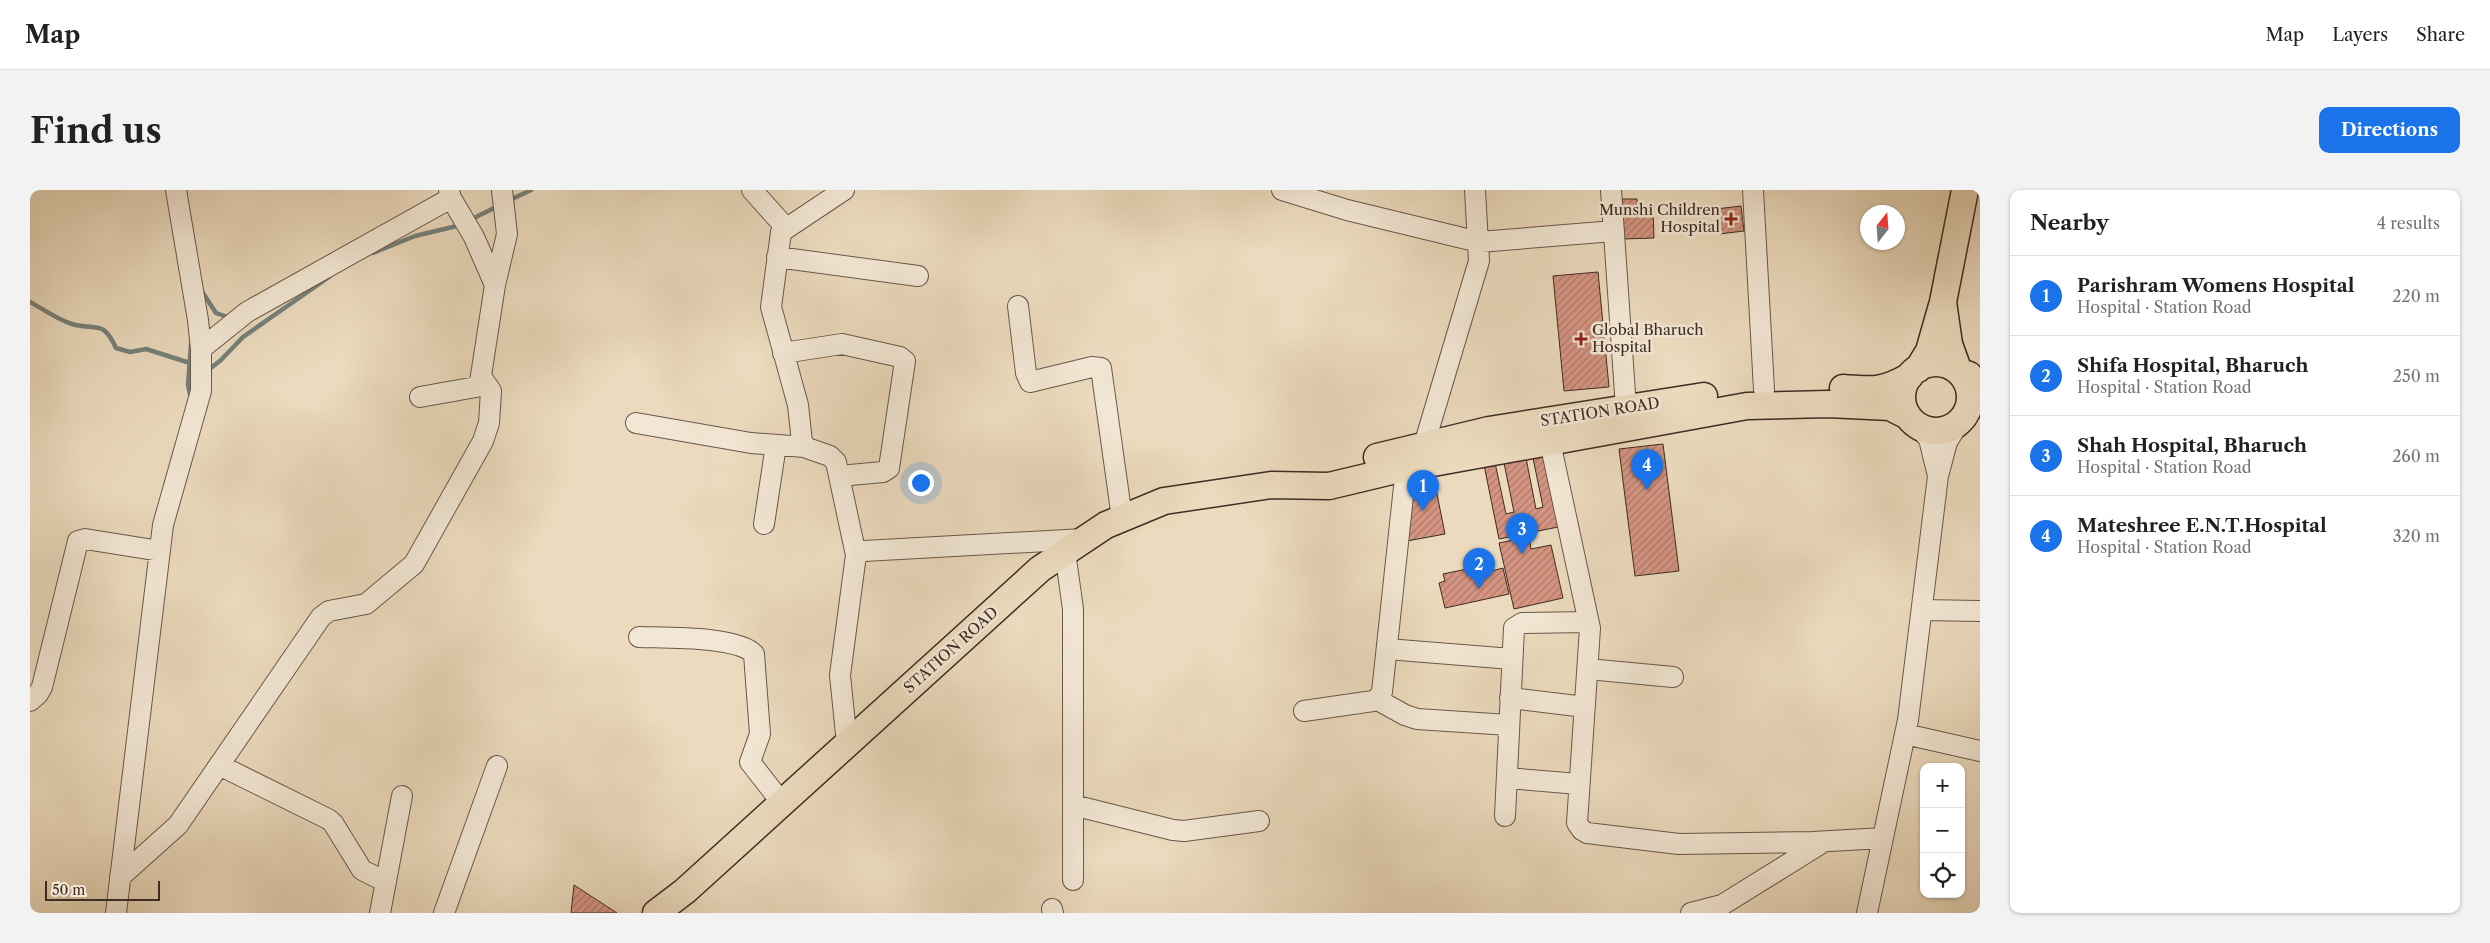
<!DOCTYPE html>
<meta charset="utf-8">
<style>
:root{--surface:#fff;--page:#f2f2f2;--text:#222;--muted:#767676;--line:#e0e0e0;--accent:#1a73e8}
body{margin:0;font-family:"Libre Caslon Text",serif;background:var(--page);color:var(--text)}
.controls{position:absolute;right:15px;bottom:15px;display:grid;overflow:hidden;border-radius:10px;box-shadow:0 1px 4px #0004}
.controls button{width:45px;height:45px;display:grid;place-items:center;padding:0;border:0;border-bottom:1px solid var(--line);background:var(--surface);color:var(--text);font:25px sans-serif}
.compass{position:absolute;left:1830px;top:15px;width:45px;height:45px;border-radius:50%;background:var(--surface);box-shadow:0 1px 4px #0004;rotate:17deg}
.scale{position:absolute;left:15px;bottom:12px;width:115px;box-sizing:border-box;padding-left:5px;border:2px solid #3f2c23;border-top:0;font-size:14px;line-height:18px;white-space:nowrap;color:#3f2c23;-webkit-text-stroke:4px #f2e7d4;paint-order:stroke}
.you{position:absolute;left:890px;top:292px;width:18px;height:18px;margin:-12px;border:4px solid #fff;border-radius:50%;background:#1a73e8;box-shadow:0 0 0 8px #1a73e833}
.badge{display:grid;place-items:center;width:32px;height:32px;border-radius:50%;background:var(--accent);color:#fff;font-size:16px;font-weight:700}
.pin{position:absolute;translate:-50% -41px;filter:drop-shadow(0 1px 2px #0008)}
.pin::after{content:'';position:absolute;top:26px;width:18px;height:15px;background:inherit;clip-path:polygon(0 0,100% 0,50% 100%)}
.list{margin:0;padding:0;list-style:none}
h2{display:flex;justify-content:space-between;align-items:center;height:65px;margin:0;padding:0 20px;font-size:21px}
h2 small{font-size:16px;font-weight:400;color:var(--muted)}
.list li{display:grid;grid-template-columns:32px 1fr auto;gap:15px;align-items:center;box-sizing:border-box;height:80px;padding:0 20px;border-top:1px solid var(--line)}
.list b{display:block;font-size:19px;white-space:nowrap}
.list p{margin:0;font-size:16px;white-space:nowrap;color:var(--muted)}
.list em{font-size:16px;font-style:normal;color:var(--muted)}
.icon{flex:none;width:28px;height:28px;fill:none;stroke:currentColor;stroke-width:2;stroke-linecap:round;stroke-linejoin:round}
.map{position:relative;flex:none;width:1950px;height:723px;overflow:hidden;border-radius:10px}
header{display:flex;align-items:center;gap:30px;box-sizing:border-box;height:70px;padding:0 25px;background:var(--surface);border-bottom:1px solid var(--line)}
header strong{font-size:24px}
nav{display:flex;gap:28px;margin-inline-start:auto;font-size:18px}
.intro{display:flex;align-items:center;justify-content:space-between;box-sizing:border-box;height:120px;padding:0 30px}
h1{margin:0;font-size:35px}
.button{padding:12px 22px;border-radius:10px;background:var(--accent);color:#fff;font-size:18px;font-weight:700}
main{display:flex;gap:30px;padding:0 30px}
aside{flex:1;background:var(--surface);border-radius:10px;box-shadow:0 1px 4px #0004}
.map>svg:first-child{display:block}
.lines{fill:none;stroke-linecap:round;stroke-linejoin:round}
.stream{stroke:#75817b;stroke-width:4.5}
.building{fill:url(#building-hatch);stroke:#3f2c23}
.minor-casing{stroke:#6a584a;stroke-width:22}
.major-casing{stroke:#3f2c23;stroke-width:29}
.minor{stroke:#f2e7d4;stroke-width:20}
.major{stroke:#ebdabd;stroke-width:26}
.poi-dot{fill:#8f2418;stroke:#f2e7d4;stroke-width:2}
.labels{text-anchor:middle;stroke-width:5;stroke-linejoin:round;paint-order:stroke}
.poi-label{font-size:15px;fill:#3f2c23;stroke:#f2e7d4;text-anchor:end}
.street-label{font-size:15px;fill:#3f2c23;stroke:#f2e7d4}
</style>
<header>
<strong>Map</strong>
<nav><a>Map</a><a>Layers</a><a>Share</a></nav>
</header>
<div class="intro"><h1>Find us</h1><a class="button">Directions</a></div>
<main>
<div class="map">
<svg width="1950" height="723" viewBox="0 0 1950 723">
<defs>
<pattern id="building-hatch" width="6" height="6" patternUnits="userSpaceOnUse" patternTransform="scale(1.25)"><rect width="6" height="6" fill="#d59582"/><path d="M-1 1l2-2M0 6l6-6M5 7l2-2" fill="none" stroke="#ae7a6a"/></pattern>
</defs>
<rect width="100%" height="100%" fill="#ebdabd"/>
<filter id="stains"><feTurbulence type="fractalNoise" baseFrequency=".004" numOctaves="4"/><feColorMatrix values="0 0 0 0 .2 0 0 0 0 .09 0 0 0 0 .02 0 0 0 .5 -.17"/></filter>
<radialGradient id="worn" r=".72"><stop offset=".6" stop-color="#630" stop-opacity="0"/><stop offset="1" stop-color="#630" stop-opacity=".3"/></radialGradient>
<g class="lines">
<!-- stream -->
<path class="stream" d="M478 11 501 0
M440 30 468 16
M343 63 385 46 431 35
M171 100 186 123 200 128
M0 112C13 119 28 130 42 134 66 141 73 129 86 158L100 162 116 159 160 173
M177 181 191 170 213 147 299 87
M161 209 158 195 161 154"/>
</g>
<!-- building -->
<path class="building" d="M1591 9H1607L1608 20H1623L1624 48 1592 49Z
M1711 16 1714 41 1689 44 1686 19Z
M1568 82 1579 197 1534 201 1523 86Z
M1633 254 1649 381 1605 386 1589 259Z
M1518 259 1533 336 1469 349 1453 270 1464 268 1476 324 1484 322 1473 268 1495 263 1506 319 1513 317 1502 263Z
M1402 279 1415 344 1377 351 1380 284Z
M1499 347 1501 359 1521 355 1533 408 1484 419 1469 353Z
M1457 375 1458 382 1473 378 1479 404 1415 418 1409 393 1415 391 1413 384Z
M544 695 587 723H541Z"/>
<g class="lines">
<defs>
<path id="minor" d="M419 0 421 8 444 47 465 95
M722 0 756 38
M814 0 751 42 741 117 768 215 772 252 777 258 800 266 806 272 826 365
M1252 0 1317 20 1449 52 1584 41
M1581 0 1596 218
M1723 0 1734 200
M747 67 888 86
M988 116 996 183 1000 192 1062 177 1071 178 1092 328
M171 159 217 122 421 8
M753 163 812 154 870 167 875 171 859 278 853 282 809 286
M390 207 446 197 450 192 465 95 477 44 472 0
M606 233 721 253 775 257
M1886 234 1899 249 1908 286 1917 252 1928 234
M1520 252 1560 438 1547 633 1552 640 1557 643 1649 654 1783 652 1853 648
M1397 266 1394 255 1449 71 1445 0
M734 334 746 255
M1035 362 1043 419V690
M1892 420 1950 421
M609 447C635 448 707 446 724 464L730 544 720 572 752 613
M1357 459 1482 469
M1558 479 1643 487
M1480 508 1555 517
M1346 509 1375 525 1387 529 1479 535
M0 511 8 504 12 497 48 351 55 349 130 361
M1274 521 1343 511 1348 508 1352 502 1376 278
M1875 544 1950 561
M817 554 810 485 826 365 834 361 1054 349
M189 575 298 629 303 633 332 680 356 692
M1477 588 1549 594
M1043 615 1143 640 1154 641 1229 631
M1475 626 1484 438 1492 433 1558 432
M90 687 148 635 291 427 299 421 336 414 384 374 453 251 459 233 461 201 452 188
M1022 719 1023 723
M86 723 133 335 171 201V159L168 130 146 0
M350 723 372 606
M414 723 467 576
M1661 723 1692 715 1792 653
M1837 723 1878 530 1908 286"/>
<path id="major" d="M1913 112 1935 0
M1872 207a34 34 0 1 1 68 0a34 34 0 1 1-68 0Z
M1888 179 1899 161 1913 112 1919 154 1929 182 1939 185
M1813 198C1842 200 1853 202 1880 186
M1347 267 1459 240 1674 206
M626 723 655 701 1010 379 1076 335 1134 311 1241 295 1299 296 1370 279 1717 216 1798 214 1860 217 1878 226"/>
</defs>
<!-- minor casing -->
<use href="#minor" class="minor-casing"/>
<!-- major casing -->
<use href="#major" class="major-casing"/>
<!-- minor -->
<use href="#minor" class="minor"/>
<!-- major -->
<use href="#major" class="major"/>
</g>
<!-- markers -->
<g class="poi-dot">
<path d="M1698.5 21.5h5v5h5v5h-5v5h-5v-5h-5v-5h5z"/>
<path d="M1548.5 141.5h5v5h5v5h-5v5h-5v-5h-5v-5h5z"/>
</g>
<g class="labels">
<!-- poi labels -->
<g class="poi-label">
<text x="1690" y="25">Munshi Children<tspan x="1690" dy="17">Hospital</tspan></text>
<text x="1562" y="145" text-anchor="start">Global Bharuch<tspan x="1562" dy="17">Hospital</tspan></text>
</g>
<!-- street labels -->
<g class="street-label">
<text transform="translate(1570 222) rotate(-9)" y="5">STATION ROAD</text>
<text transform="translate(921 460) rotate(-42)" y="5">STATION ROAD</text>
</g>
</g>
<rect width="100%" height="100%" filter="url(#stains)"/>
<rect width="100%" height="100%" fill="url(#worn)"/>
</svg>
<div class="controls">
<button>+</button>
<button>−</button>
<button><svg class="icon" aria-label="locate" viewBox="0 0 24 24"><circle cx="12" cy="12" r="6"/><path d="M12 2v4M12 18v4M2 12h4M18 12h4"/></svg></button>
</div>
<svg class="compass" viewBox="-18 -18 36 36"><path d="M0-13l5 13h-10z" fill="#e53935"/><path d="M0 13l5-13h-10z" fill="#767676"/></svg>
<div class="scale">50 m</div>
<div class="you"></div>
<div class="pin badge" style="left:1393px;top:321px">1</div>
<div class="pin badge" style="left:1449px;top:399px">2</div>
<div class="pin badge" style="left:1492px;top:364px">3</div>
<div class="pin badge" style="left:1617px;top:300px">4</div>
</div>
<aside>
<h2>Nearby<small>4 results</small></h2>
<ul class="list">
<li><span class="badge">1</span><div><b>Parishram Womens Hospital</b><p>Hospital · Station Road</p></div><em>220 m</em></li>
<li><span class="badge">2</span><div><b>Shifa Hospital, Bharuch</b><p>Hospital · Station Road</p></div><em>250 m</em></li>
<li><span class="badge">3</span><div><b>Shah Hospital, Bharuch</b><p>Hospital · Station Road</p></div><em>260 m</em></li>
<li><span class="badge">4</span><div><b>Mateshree E.N.T.Hospital</b><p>Hospital · Station Road</p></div><em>320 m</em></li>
</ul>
</aside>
</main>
